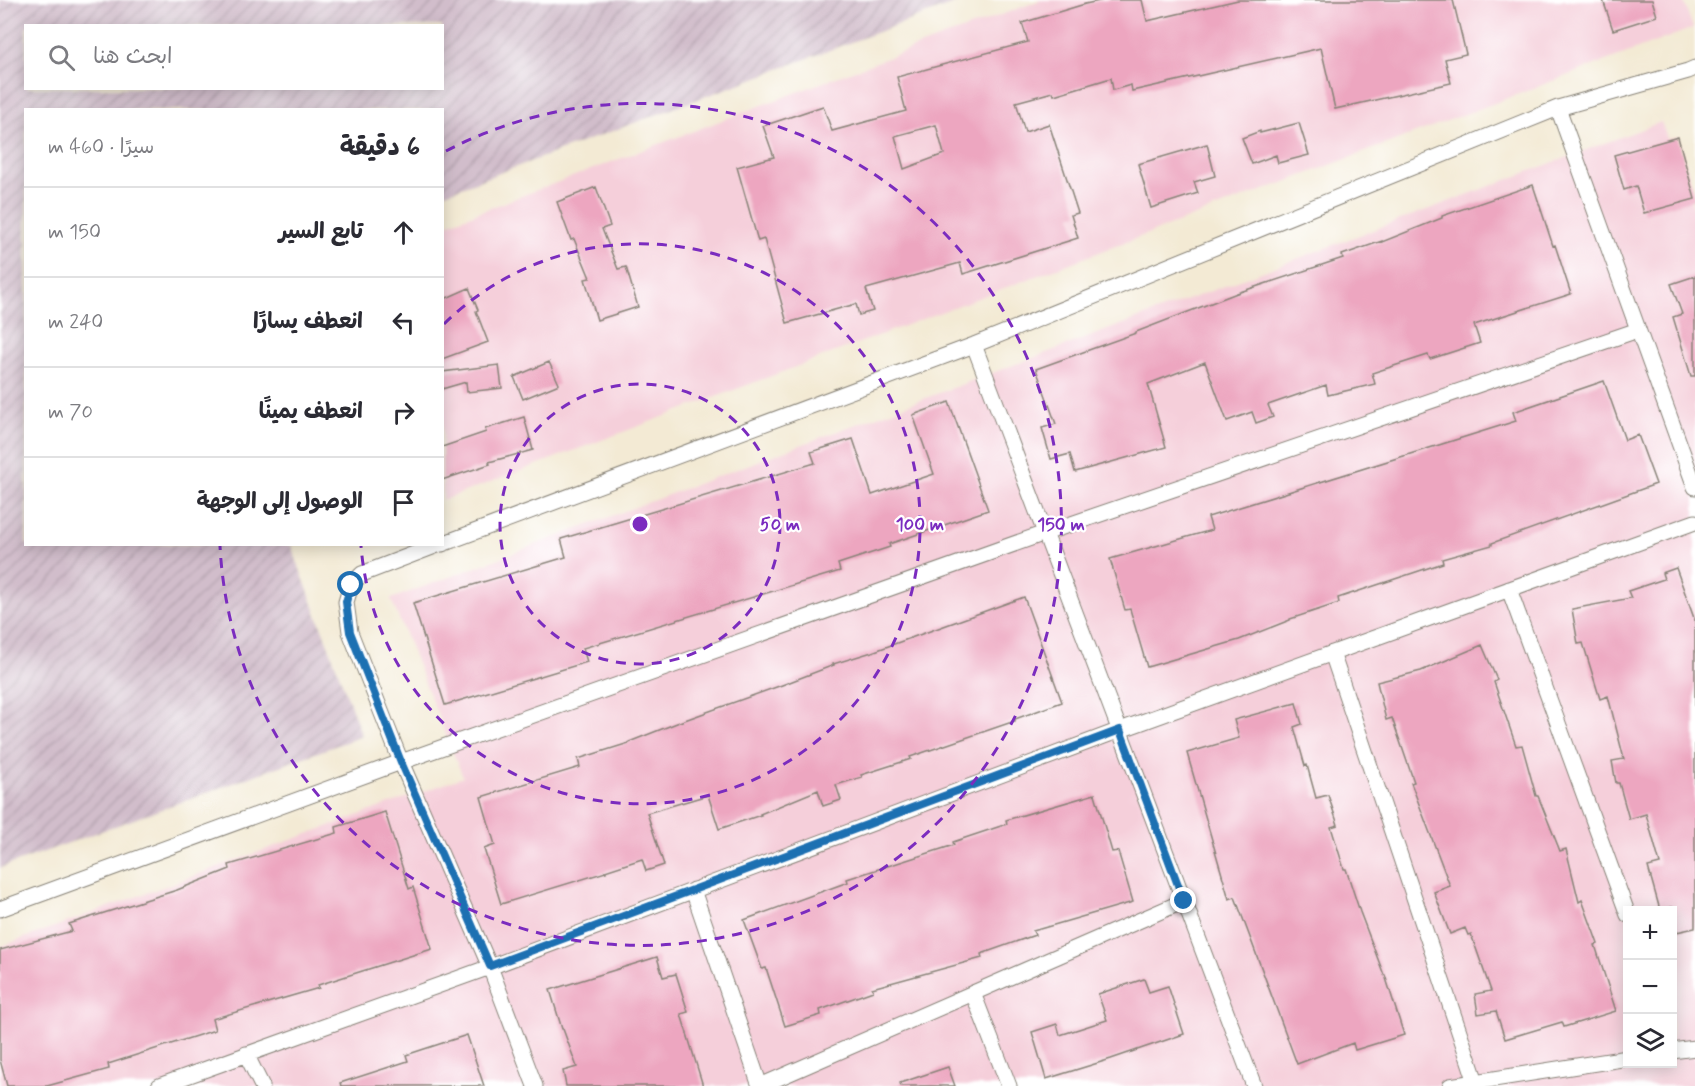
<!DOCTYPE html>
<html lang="ar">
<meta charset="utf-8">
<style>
:root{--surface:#fff;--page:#f7f7f7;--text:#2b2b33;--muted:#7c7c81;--line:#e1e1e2}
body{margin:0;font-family:Mynerve,"Playpen Sans Arabic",sans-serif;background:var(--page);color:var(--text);direction:rtl}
.controls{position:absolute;right:18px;bottom:18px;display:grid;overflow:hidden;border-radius:0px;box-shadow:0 3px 15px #0003}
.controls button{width:54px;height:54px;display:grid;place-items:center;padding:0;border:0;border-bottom:2px solid var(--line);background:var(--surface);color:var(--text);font:30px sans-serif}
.stop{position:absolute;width:18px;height:18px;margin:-14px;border:4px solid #1f6fb2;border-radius:50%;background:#fff}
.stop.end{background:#1f6fb2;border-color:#fff;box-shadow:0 2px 6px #0008}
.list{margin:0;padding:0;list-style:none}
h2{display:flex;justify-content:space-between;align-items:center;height:78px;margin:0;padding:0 24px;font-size:26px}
h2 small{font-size:20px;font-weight:400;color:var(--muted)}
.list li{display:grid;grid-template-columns:39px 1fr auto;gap:18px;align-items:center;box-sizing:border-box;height:90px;padding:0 24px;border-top:2px solid var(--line)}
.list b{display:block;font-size:22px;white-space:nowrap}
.list em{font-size:20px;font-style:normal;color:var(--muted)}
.icon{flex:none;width:33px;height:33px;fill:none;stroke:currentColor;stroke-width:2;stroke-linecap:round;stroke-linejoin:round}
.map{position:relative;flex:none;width:1695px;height:1086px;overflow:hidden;direction:ltr}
.search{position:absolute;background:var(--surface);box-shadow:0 3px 15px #0003;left:24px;top:24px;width:420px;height:66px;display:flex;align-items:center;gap:15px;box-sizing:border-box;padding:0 21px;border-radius:0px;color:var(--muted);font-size:22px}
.panel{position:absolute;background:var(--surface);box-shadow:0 3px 15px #0003;left:24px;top:108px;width:420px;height:438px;border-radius:0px;direction:rtl}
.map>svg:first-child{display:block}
.built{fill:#f5cfda;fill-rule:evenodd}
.industrial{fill:url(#industrial-furrows);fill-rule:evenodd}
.building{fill:#eda6c0;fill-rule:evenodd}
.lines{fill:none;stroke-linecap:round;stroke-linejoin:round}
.street-casing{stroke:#888378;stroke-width:17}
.street{stroke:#fff;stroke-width:15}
.route{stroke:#1f6fb2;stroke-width:8}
.ring{fill:none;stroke:#7b2cbf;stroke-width:3;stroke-dasharray:10 8}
.centre{fill:#7b2cbf;stroke:#fff;stroke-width:3}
.ring-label{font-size:18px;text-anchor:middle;font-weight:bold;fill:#7b2cbf;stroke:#fff;stroke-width:4.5;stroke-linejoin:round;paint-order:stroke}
</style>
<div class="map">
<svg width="1695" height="1086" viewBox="0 0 1695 1086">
<defs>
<pattern id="industrial-furrows" width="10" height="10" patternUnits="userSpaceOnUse" patternTransform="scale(1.5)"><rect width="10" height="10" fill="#d1bdcb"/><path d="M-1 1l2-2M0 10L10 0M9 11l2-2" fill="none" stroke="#b3a2ae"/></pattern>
</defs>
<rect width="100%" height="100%" fill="#fff"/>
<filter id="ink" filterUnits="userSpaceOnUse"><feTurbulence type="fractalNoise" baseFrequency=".0167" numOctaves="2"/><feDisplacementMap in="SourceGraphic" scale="12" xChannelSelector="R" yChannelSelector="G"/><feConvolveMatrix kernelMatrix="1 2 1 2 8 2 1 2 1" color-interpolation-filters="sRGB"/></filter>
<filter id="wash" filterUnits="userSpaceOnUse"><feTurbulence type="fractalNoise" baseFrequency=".008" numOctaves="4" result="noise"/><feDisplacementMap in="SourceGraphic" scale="24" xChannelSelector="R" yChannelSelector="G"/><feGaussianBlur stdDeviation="1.35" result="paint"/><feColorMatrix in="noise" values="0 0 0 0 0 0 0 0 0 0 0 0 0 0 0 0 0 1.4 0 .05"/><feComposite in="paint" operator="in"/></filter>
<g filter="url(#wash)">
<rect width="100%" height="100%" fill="#f3ead4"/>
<!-- built -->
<path class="built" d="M1041 0H1683L1693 28 443 500 442 226Z
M1661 122 1695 212V1086H0V947L463 777 391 599ZM1628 910H1672V1064H1628Z"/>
<!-- industrial -->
<path class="industrial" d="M0 0H964L443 194 442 110H26V544L291 545 362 736 0 868ZM26 26H442V88H26Z"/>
<g id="blocks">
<!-- building -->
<path class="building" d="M1104 0H1142L1147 21 1238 0H1453L1466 54 1445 59 1451 83 1335 109 1321 48 1132 91 1131 85 1113 90 1111 78 1054 95 1053 92 1016 102 1025 132 1049 124 1078 213 1071 215 1078 238 963 274 960 263 866 289 873 311 859 315 856 304 787 323 764 239 758 241 737 167 774 157 763 126 823 106 832 131 906 111 897 77 1028 42 1022 23 1085 4ZM936 125 944 154 904 169 895 136Z
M1603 0H1652L1657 16 1613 30Z
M1299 123 1309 155 1278 163 1276 155 1252 164 1242 138 1260 131V133Z
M1678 137 1695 199 1644 213 1636 186 1624 190 1614 155Z
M1207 144 1215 176 1194 182 1198 193 1151 208 1138 164Z
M1533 185 1553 246 1555 245 1571 294 1474 325 1480 343 1430 359 1428 355 1372 373 1375 384 1328 395 1326 385 1268 405 1273 417 1256 423 1252 412 1227 421 1205 362 1148 384 1166 447 1075 472 1070 454 1051 459 1042 428 1056 424 1036 369 1136 333V332L1237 293 1343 258 1342 255 1382 241V242L1442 218V216Z
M596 187 610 226 602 229 618 269 626 267 638 307 597 320 585 279 590 278 574 239 571 240 557 202Z
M1695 276V376H1691L1673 317 1682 314 1671 284Z
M469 288 478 310 476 311 488 342 442 359V300Z
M549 362 559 384 523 399 514 377Z
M499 365 502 388 467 392 466 382 442 389V372Z
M1604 381 1625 440 1638 435 1656 484 1492 543V545L1442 559 1443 563 1338 598 1339 603 1290 619V620L1239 640 1147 667 1130 609 1125 610 1110 559 1212 530 1208 517 1516 421 1513 412Z
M949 402 988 510 889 544 890 547 838 564 840 571 583 648 587 662 445 705 413 603 566 557 561 539 815 463 811 452 853 439 872 495 934 474 913 415Z
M524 417 533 450 489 462 490 464 442 480V447L486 432 485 429Z
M1676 568 1695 621V928L1672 933V907L1660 910 1648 867 1660 864 1646 814 1629 819 1619 783H1616L1612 761 1624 759 1608 696 1600 699 1583 643 1578 644 1572 609 1631 598 1628 591 1664 579 1662 573Z
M1024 597 1062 702 1015 719V721L910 757 911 759 861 775 862 777 836 785 841 800 823 806 818 790 760 814 761 815 719 829 708 795 647 813 664 865 646 871 642 859 605 871 606 872 501 904 484 849 495 845 481 797 580 767 578 759 629 743V742L682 721 782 685 834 665 833 664 872 652Z
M1482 645 1497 680 1494 682 1516 746 1522 745 1536 796H1538L1560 851 1566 849 1579 902 1582 900 1598 944 1595 945 1616 1011 1564 1027 1562 1022 1505 1039 1496 1011 1478 1014 1475 994 1491 991 1471 934 1468 935 1465 928 1450 934 1434 892 1450 886 1411 783 1414 782 1392 718 1386 720 1377 682 1421 671Z
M1296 703 1302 724 1294 727 1305 766 1307 765 1316 798 1328 795 1338 825 1331 827 1344 869H1346L1360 912 1384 975H1385L1404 1035 1355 1050 1353 1043 1297 1064 1235 897 1229 899 1187 753 1239 738 1234 720Z
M1095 794 1112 852 1118 851 1133 902 1033 931 1035 935 981 954 982 958 872 988 873 991 820 1010 821 1015 785 1026 766 968 762 969 744 920 848 882 847 879 954 845 953 842 1007 824 1006 820Z
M385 812 409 889 413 887 432 949 318 985 319 988 212 1019 215 1030 108 1064 109 1069 47 1086H7L0 1060V950L72 931 69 924 177 890 230 869 229 865 337 833 336 827Z
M657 957 663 977 676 974 688 1012 681 1014 703 1086H566L563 1071 577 1067 563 1029H562L550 990Z
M1144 979 1149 992 1168 986 1184 1034 1111 1059 1046 1079 1032 1032 1057 1024 1060 1035 1107 1020 1098 994Z
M467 1035 484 1086H341L340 1083 408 1061 406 1055Z
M948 1067 955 1086H901L900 1083Z"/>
</g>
</g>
<g filter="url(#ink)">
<use href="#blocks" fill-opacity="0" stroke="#888378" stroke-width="1.5"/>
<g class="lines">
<defs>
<path id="street" d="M1558 108 1695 487
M974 345 1254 1086
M440 544 362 574 351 585 346 602 350 632 401 762 490 967 535 1086
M442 544 974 345 1558 108 1688 71 1695 68
M1509 589 1628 915
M1332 653 1476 1082
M693 890 760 1086
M0 909 401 762 1045 533 1638 330
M973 993 1009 1086
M1672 1051 1695 1048
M246 1054 262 1086
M159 1086 490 967 1120 730 1695 522
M760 1086 1184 901
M1450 1086 1628 1058"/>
</defs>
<!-- street casing -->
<use href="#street" class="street-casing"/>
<!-- street -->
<use href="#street" class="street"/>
</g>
</g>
<g class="lines" filter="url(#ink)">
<!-- route -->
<path class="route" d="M351 585 346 602 350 632 401 762 490 966 1120 730 1184 901"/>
</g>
<!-- distance rings -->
<g class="ring">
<circle cx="640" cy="524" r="140"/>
<path d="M444 324A280 280 0 1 1 361 546"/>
<path d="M446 151A421 421 0 1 1 220 546"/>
</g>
<circle cx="640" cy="524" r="9" class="centre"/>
<g class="ring-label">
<text x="780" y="530">50 m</text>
<text x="920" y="530">100 m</text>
<text x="1061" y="530">150 m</text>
</g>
</svg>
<div class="controls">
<button>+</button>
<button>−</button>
<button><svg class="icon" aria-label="layers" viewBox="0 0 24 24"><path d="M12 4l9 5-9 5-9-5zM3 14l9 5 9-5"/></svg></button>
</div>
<div class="stop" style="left:351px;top:585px"></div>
<div class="stop end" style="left:1184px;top:901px"></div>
<div class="search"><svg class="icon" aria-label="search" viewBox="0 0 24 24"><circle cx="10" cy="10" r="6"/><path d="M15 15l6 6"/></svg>ابحث هنا</div>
<section class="panel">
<h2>6 دقيقة<small>سيرًا · 460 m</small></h2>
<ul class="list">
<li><svg class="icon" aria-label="ahead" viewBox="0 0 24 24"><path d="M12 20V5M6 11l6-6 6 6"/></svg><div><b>تابع السير</b></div><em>150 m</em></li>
<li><svg class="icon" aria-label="left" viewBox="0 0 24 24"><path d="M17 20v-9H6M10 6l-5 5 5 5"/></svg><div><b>انعطف يسارًا</b></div><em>240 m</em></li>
<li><svg class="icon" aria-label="right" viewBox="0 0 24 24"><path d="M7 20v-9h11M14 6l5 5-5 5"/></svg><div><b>انعطف يمينًا</b></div><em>70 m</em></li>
<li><svg class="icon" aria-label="arrive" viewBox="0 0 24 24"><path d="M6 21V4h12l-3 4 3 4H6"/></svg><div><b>الوصول إلى الوجهة</b></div></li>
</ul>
</section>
</div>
